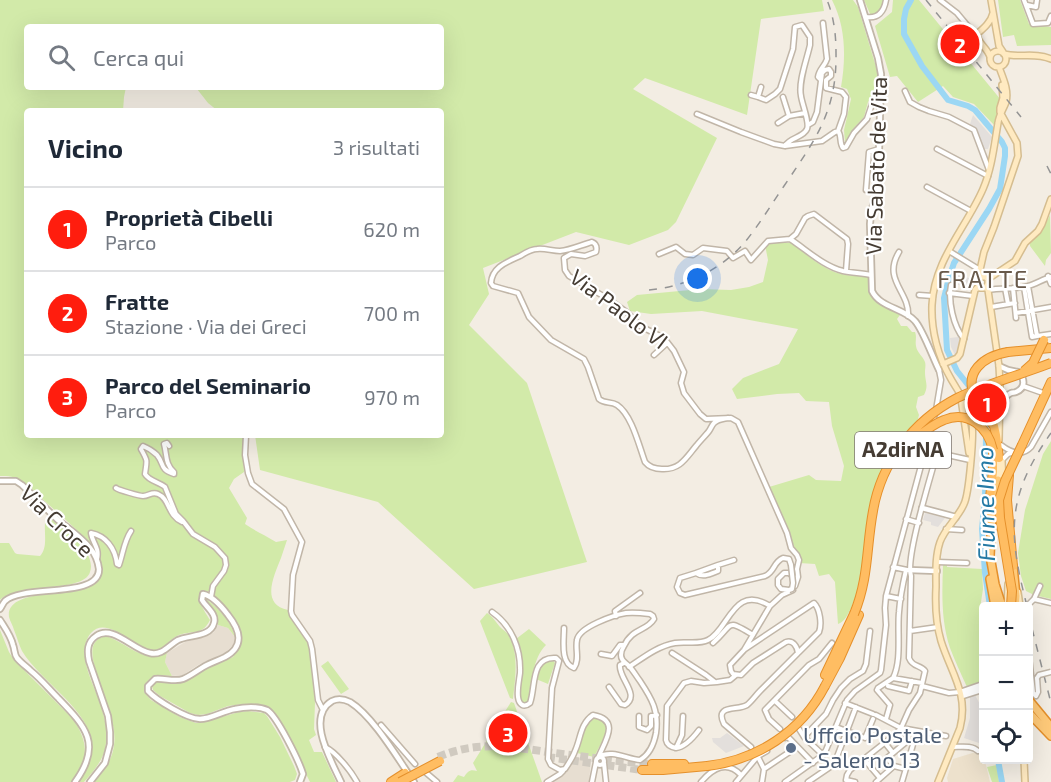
<!DOCTYPE html>
<html lang="it">
<meta charset="utf-8">
<style>
:root{--surface:#fff;--page:#f6f6f7;--text:#1f2937;--muted:#747a83;--line:#e0e1e3;--accent:#ff1d0e}
body{margin:0;font-family:"Exo 2",sans-serif;background:var(--page);color:var(--text)}
.controls{position:absolute;right:18px;bottom:18px;display:grid;overflow:hidden;border-radius:6px;box-shadow:0 6px 24px #0002}
.controls button{width:54px;height:54px;display:grid;place-items:center;padding:0;border:0;border-bottom:2px solid var(--line);background:var(--surface);color:var(--text);font:30px sans-serif}
.you{position:absolute;left:698px;top:279px;width:21px;height:21px;margin:-15px;border:4px solid #fff;border-radius:50%;background:#1a73e8;box-shadow:0 0 0 9px #1a73e833}
.badge{display:grid;place-items:center;width:39px;height:39px;border-radius:50%;background:var(--accent);color:#fff;font-size:20px;font-weight:700}
.pin{position:absolute;translate:-50% -50%;border:3px solid #fff;box-shadow:0 2px 6px #0006}
.list{margin:0;padding:0;list-style:none}
h2{display:flex;justify-content:space-between;align-items:center;height:78px;margin:0;padding:0 24px;font-size:26px}
h2 small{font-size:20px;font-weight:400;color:var(--muted)}
.list li{display:grid;grid-template-columns:39px 1fr auto;gap:18px;align-items:center;box-sizing:border-box;height:84px;padding:0 24px;border-top:2px solid var(--line)}
.list b{display:block;font-size:22px;white-space:nowrap}
.list p{margin:0;font-size:20px;white-space:nowrap;color:var(--muted)}
.list em{font-size:20px;font-style:normal;color:var(--muted)}
.icon{flex:none;width:33px;height:33px;fill:none;stroke:currentColor;stroke-width:2;stroke-linecap:round;stroke-linejoin:round}
.map{position:relative;flex:none;width:1051px;height:782px;overflow:hidden}
.search{position:absolute;background:var(--surface);box-shadow:0 6px 24px #0002;left:24px;top:24px;width:420px;height:66px;display:flex;align-items:center;gap:15px;box-sizing:border-box;padding:0 21px;border-radius:6px;color:var(--muted);font-size:22px}
.panel{position:absolute;background:var(--surface);box-shadow:0 6px 24px #0002;left:24px;top:108px;width:420px;height:330px;border-radius:6px}
.map>svg:first-child{display:block}
.residential{fill:#e7ded1}
.education{fill:#ede1cc}
.green{fill:#d2eaa9}
.parking{fill:#e3dfdc}
.lines{fill:none;stroke-linecap:round;stroke-linejoin:round}
.river{stroke:#9bd7f4;stroke-width:6}
.motorway-tunnel{stroke:#d0cac0;stroke-width:8;stroke-dasharray:8 4;stroke-linecap:butt}
.minor-casing{stroke:#c1b6a8;stroke-width:7}
.tertiary-casing{stroke:#c1b6a8;stroke-width:8}
.secondary-casing{stroke:#d5bd90;stroke-width:8}
.trunk-casing{stroke:#e5902b;stroke-width:10}
.motorway-casing{stroke:#e5902b;stroke-width:10}
.minor{stroke:#fff;stroke-width:4}
.tertiary{stroke:#fff;stroke-width:4.5}
.secondary{stroke:#ffeac1;stroke-width:5}
.trunk{stroke:#ffca79;stroke-width:7}
.motorway{stroke:#ffbd62;stroke-width:8}
.rail{stroke:#949494;stroke-width:1.5;stroke-dasharray:8 8;stroke-linecap:butt}
.minor-bridge-casing{stroke:#c1b6a8;stroke-width:7;stroke-linecap:butt}
.motorway-bridge-casing{stroke:#e5902b;stroke-width:10;stroke-linecap:butt}
.minor-bridge{stroke:#fff;stroke-width:4}
.motorway-bridge{stroke:#ffbd62;stroke-width:8}
.service-dot{fill:#5c6f8a;stroke:#fff;stroke-width:2}
.labels{text-anchor:middle;stroke-width:4.5;stroke-linejoin:round;paint-order:stroke}
.shield{fill:#fff;stroke:#7d7670;stroke-width:1.5}
.shield-label{font-size:21px;font-weight:bold;fill:#453c33}
.street-label{font-size:22px;fill:#453c33;stroke:#fff}
.service-label{font-size:22px;fill:#4e5e75;stroke:#fff;text-anchor:start}
.neighbourhood-label{font-size:24px;letter-spacing:1.5px;fill:#68594a;stroke:#fff}
.water-label{font-size:24px;font-style:italic;fill:#257aa5;stroke:#fff}
</style>
<div class="map">
<svg width="1051" height="782" viewBox="0 0 1051 782">
<rect width="100%" height="100%" fill="#f3ede3"/>
<!-- residential -->
<path class="residential" d="M218 625 228 628 235 637 234 644 229 649 223 654 198 665 183 675 172 676 165 662 167 653 185 642 205 637 214 632Z
M576 757 591 760 589 782H550L562 774Z"/>
<!-- education -->
<path class="education" d="M979 751 986 765 990 782H948L947 778 953 759Z"/>
<!-- green -->
<path class="green" d="M0 0H822L824 11 761 19 747 115 645 78 633 89 717 138 676 222 668 230 629 245 576 232 483 268 489 294 469 325 527 383 587 562 474 589 378 502 260 470 255 435H441V111H218L208 103 197 89 193 87H441V27H27V87H126L124 97 123 111H27V435H245L243 446 244 472 234 479 229 488 247 518 245 524C255 531 265 535 276 542L287 540C285 546 283 552 281 558 274 576 260 604 288 610L307 641 310 650 315 703 314 729 316 735 309 740 314 752H322L336 782H310L289 740 270 709 265 706 243 704 228 706 207 714 198 715 190 713 160 696 153 690 152 686 155 682 187 681 206 669 233 657 240 645 241 636 235 619 211 592C188 588 205 612 210 620 202 636 193 630 179 635 171 638 165 648 157 650 138 655 109 613 91 633 75 652 93 683 100 703 104 715 108 730 106 743 105 758 94 771 84 782H77C124 726 47 692 22 651 19 645 17 637 14 630 13 626 10 621 9 617 5 585 86 599 99 580 115 558 63 518 49 505 40 497 32 487 22 481 15 476 8 476 0 476Z
M832 0H853L858 7 877 70V87L868 102 864 117 854 128 845 143 844 130 851 99 847 89 841 87C846 58 846 27 832 0Z
M864 0H884C883 9 879 14 871 16Z
M893 0H919L1001 100 995 126 974 104 953 97 943 86 918 102 897 76 890 77 875 26 892 12Z
M998 0H1020L1029 24 1051 27V45L1017 46 1014 35 1003 37Z
M1050 215 1051 253 1046 260 1045 266 1030 246V242C1039 233 1045 226 1050 215Z
M775 242 793 243C807 256 826 272 846 275 853 276 862 275 869 276L870 294 877 302 900 315 897 319 901 326H907L912 332H915C917 337 915 341 916 346 917 353 923 356 925 362 926 366 925 368 925 372 925 382 929 385 924 395L918 397 916 407 919 415C918 418 918 421 916 424 914 426 911 428 909 430 903 434 897 441 894 447 879 470 874 495 870 521 867 541 858 619 838 624L835 582 829 574 819 576 815 564 799 563 800 558 795 550 787 526 769 487 809 475 816 480 841 481 844 466 832 426 829 402 806 401 799 393 777 394 737 399 732 389 743 378 779 364 798 329 702 311 651 314 630 311 627 302 637 295 701 289 731 290 749 287 763 282 768 260 765 245Z
M999 391 998 397H989L990 411H994L995 408H998V423L996 425 989 417 982 397Z
M1051 441V599L1034 595 1026 591 1021 576 1018 553 1025 510 1043 454Z
M52 518C65 529 97 552 90 572 84 593 17 583 0 600V543H9L15 553 17 554 40 556C48 547 44 534 45 523Z
M943 565H947V567L982 569 983 589 979 615 983 618V681L967 687C961 674 955 661 950 648 941 621 942 593 943 565Z
M205 598C218 608 231 620 235 637L228 628 218 625C218 610 211 609 205 598Z
M487 613C493 617 495 621 500 627 502 629 505 631 507 633 520 650 515 680 513 699L510 698 480 621Z
M529 629 546 645C533 657 531 685 528 701L524 703 521 702 519 696 520 655 516 639Z
M0 630 9 652 14 660 72 718C88 739 90 761 73 782H0Z
M106 636C128 643 142 664 167 653L165 662 172 676 154 675 145 684 144 692 151 700 180 717 196 723 204 722 239 712 248 711 264 713 267 716 280 737 294 766 297 774 295 780 290 782H94C126 749 114 724 101 687 98 678 95 669 93 660 91 647 93 639 106 636Z
M547 660H553L555 663 548 684 536 679 541 666Z
M328 661 349 689 341 694 321 666Z
M511 702 514 703 542 782H453L458 775 464 777C468 771 470 769 477 771L473 763Z
M593 717C602 717 606 722 608 730L594 757 577 753C581 740 583 725 593 717Z
M997 765 999 782H992L987 767Z"/>
<!-- parking -->
<path class="parking" d="M973 115 992 137 988 149H984L977 130 970 124Z
M953 274 973 279 972 287 952 284V282L949 281Z
M958 337 961 338 958 351 955 355 951 347 950 338Z
M925 513 945 518 938 527 931 525V522L923 520Z
M975 695 983 710V751L979 743 964 738 970 718V697Z
M727 733 744 746 726 753 713 742 712 738H720Z"/>
<g class="lines">
<!-- river -->
<path class="river" d="M911 0 906 9 904 19V34L922 66 948 100 968 106 975 110 1002 142 1005 148V156L1000 189 989 209 954 263 949 278 944 298 947 350 957 371 973 391
M983 414 985 422 986 437 985 497 982 529 985 573 990 606
M998 760 1002 782"/>
<!-- motorway-tunnel -->
<path class="motorway-tunnel" d="M438 757C479 740 512 747 555 753 588 757 619 762 652 764
M547 757 642 770"/>
<defs>
<path id="minor" d="M940 0 957 13 972 31 977 34
M1024 0 1033 24 1048 23 1051 16
M1027 5 1036 7 1037 0
M866 17C878 19 884 12 886 0
M820 79 818 77C819 69 825 66 827 59L823 23
M761 87 758 97 766 100 775 94 780 89 793 49 795 27 802 25 810 37V45C807 59 798 82 801 96 802 104 810 123 807 129 803 138 790 137 785 146
M905 91 910 102 919 107 929 111 949 117 974 130 989 170
M751 95 758 97
M783 97 789 116
M697 114 741 132 774 144 785 146 822 141 835 132 838 131C842 136 839 143 843 148L846 147 854 133 867 119 875 95 880 92
M778 123 789 116 805 113
M808 125 813 122 817 112 822 73 825 70 829 69 831 72V76L826 80V88L842 92 846 97 844 114 838 131
M937 149 988 176
M927 187 971 211
M866 190 869 152 879 149
M790 239 796 234 805 218 808 216 814 214 847 239 848 244 846 271
M949 251 980 270
M899 252C882 280 910 292 908 316
M659 254 676 247 685 254 693 255 703 248 727 251 733 258 745 251 751 260 768 241 790 239C807 250 823 266 843 271 852 273 862 273 871 275
M1048 276 1051 284
M951 285C948 301 953 326 964 339
M1028 286 1037 336
M1024 287 1032 337 1037 336
M1005 288 1008 304
M1013 288 1016 318
M988 290C1002 287 1015 290 1028 286 1036 284 1043 279 1051 277
M949 293 973 296
M919 295 933 296
M991 307 1015 303
M1016 313 1051 307
M1037 336 1051 334
M654 355 667 343
M1023 386 1043 393
M728 418C723 419 718 419 714 423 712 425 711 428 709 431 705 436 700 441 696 446 686 458 680 470 662 469 655 469 649 467 645 462 639 446 632 415 617 405 611 401 605 404 599 399L588 367 584 359 551 340 529 317 518 293 493 286 491 283C492 267 507 262 520 256 525 253 531 249 537 249 545 248 552 251 560 251 571 250 581 245 592 242 597 244 597 248 596 252L585 256 571 254 564 258 565 270 569 276 610 300 628 313 640 326 660 336 667 342 674 351 684 372 681 383 684 393 700 414 706 419 731 418 738 422 787 533 791 548 797 555 799 560 797 569 798 577 795 586
M246 435 245 455 248 473 252 484 284 509 302 542 293 575 291 611 292 615 310 641 312 649 318 700 323 710
M1001 445C1010 452 1022 457 1031 447L1051 412
M169 446 167 443 164 444C167 455 165 464 174 472V474C159 469 165 465 157 455 153 451 148 448 143 446L141 449C148 462 147 459 145 474 149 481 159 482 165 487L176 514 183 521 193 534 215 547 225 558 226 565 224 571 213 586 211 597
M925 450 970 460
M1002 460 1008 454 1014 452
M116 488C118 490 140 496 143 496 149 496 152 491 158 494 170 499 167 515 182 522
M906 519 919 523
M946 529 962 530
M97 559C100 548 92 542 91 533 106 536 115 548 117 564L119 565C123 554 124 541 131 531
M937 562 967 563
M718 565 734 560
M893 567 907 570
M696 573 718 565V571C710 574 703 578 696 573L680 578 677 587 680 593 685 595 765 576C775 572 773 562 783 558L789 559 791 565
M789 590 781 589 778 585V579L784 573H789L794 577
M886 596 901 599
M1034 599 1040 586
M1027 606 1034 599 1051 603
M492 612C512 626 521 649 520 673 519 681 517 689 518 697 519 705 524 708 530 703 536 687 530 656 556 658L559 661 552 688 548 759 551 765 560 770 565 769C569 763 573 757 575 751 581 738 580 724 593 715 621 720 605 741 598 758
M616 616 615 611 640 593
M564 628C564 641 560 663 574 668 580 659 575 650 577 640 579 627 614 615 626 613 634 612 642 613 650 614L653 616 654 619C647 631 632 628 624 646 622 649 621 651 621 655 621 661 625 662 629 666 633 670 636 676 640 681 652 699 659 711 656 733 654 744 650 754 640 760 627 759 611 749 599 757
M910 631 938 627
M713 643C734 624 725 618 753 635
M1028 648 1033 693 1036 696 1038 692 1037 678
M745 649 814 603C820 609 822 624 819 632L799 652
M672 653 706 675 715 682
M601 654 612 656 620 645H624
M629 667C644 657 658 646 675 643 686 641 698 645 708 640 729 630 733 583 770 606
M893 678C902 661 897 631 899 612 900 598 903 583 906 570
M893 678 922 683
M888 686 909 691 912 681
M922 686 949 693 960 692
M609 687 621 704 625 705C641 695 618 678 620 665L624 663
M775 701 792 717
M845 703 873 714
M876 715 901 728 946 736
M639 716V727L647 730 651 726V716L657 715
M683 716 682 735 676 748C671 747 667 745 666 740L667 706 684 683 691 681 704 683 717 682 730 680 736 675
M886 719 890 705 877 690 878 688 893 678
M381 725 415 764
M836 727 865 738 873 719
M780 729 769 719 765 710 809 665 819 659 832 643
M799 729 804 737 823 755
M804 737 826 714 833 700 841 688 850 679 863 671 866 664 870 631
M785 738 788 737 813 763
M885 743 893 753
M1028 744V753
M325 747C336 752 351 771 357 782
M751 747 724 724C714 704 738 711 747 705 752 701 756 695 760 691 773 678 785 666 798 653 797 646 793 640 786 642L753 663 741 675 733 674 731 671 730 665 744 650 770 606 782 595 793 590
M953 747C961 747 972 745 978 751
M676 748C685 747 693 738 699 730
M757 755 764 769 762 782
M596 761a4 4 0 1 1 8 0a4 4 0 1 1-8 0Z
M864 759 880 778
M604 763 606 782
M894 766 887 758 905 743 897 733
M764 769 797 747
M424 771 437 782
M846 780 847 775 850 770 897 733 901 728 909 710 920 693 925 671C920 664 913 668 909 658L911 576C905 558 931 476 937 453
M846 780 855 782
M547 782 560 774 563 771
M592 782 596 762
M701 782C713 768 727 760 741 775
M736 782 758 756 767 751
M785 782 823 755 826 750 847 700 855 691 880 673 881 670 886 625 885 608 886 596 936 410 941 380 939 370
M808 782 830 767 835 762 856 707
M876 782 894 766 906 769
M902 782 917 731"/>
<path id="tertiary" d="M860 0 878 58 881 74 878 191 871 211 870 224 872 291C880 308 904 308 915 321 923 330 933 358 939 370
M999 366 1008 370 1018 372C1025 378 1026 388 1016 392 1015 393 1013 392 1011 393 1007 395 1003 399 1000 403
M0 481H16L22 485C34 496 46 509 58 520 69 529 81 537 90 548 95 554 98 561 99 569 100 599 23 584 5 601 3 603 1 608 0 609
M922 508 956 517
M909 570 937 571
M0 620C5 628 11 636 13 645 15 650 14 654 17 658 21 663 27 667 31 671 41 679 49 689 58 698 85 726 103 744 75 782
M961 692 984 684
M962 696 984 689
M90 782 105 763 110 744V732L108 716 89 661C87 651 87 642 96 636 113 624 133 650 150 653 162 656 169 645 178 640 189 635 211 637 214 623 217 614 206 607 202 600L203 594C213 596 222 607 228 615 240 630 245 646 225 657 219 660 213 662 207 665 199 669 191 676 183 679 175 682 164 678 155 679L148 686V691C156 700 187 719 200 719 211 719 223 711 235 709 244 707 258 706 267 710 277 716 299 761 303 774L300 782
M341 782C332 762 305 717 332 701 338 698 344 699 350 702 373 716 398 759 414 782"/>
<path id="secondary" d="M991 0 999 46 1003 52
M990 59a8 8 0 1 1 16 0a8 8 0 1 1-16 0Z
M1004 54C1020 58 1035 52 1051 59
M990 57C988 48 977 43 977 34 984 28 991 22 993 13
M985 277H980L977 281 978 284 981 288H985L988 284V279L982 274 980 270 984 252 994 227 1018 156 1017 143 1000 112V108L1003 98 1002 85
M988 279 1015 261 1025 243 1038 231 1042 224 1051 199
M986 287 988 290 999 366 1000 385 999 441
M943 364 957 358 960 354 975 290 977 288H981
M961 399 969 453
M1002 461 1003 482
M998 483 999 456
M1018 592 1020 606
M1007 606 1008 584
M1024 760 1025 782
M938 782 960 728C969 694 951 673 941 641 936 624 935 606 936 587 936 573 935 556 940 542 945 528 958 518 964 504 969 494 974 436 972 423 969 406 959 393 951 379 938 357 931 330 932 305 934 260 966 228 983 189 992 168 994 146 998 123 999 115 1003 110 1006 102 1009 90 1003 78 999 67"/>
<path id="trunk" d="M998 480 992 516 990 556 995 584 1002 606
M1013 566 1016 596 1015 606
M990 579 995 606
M1028 699 1051 727
M1028 712 1051 736"/>
<path id="motorway" d="M1008 352 1051 348
M976 399 982 412 994 426 996 435 999 458
M1022 445 1051 382
M1009 475 1007 500 1013 566
M991 528 988 515 993 471V450
M825 675 854 614
M825 686 840 658 859 615
M652 764H684
M642 770H663L707 766
M391 782 405 773"/>
</defs>
<!-- minor casing -->
<use href="#minor" class="minor-casing"/>
<!-- tertiary casing -->
<use href="#tertiary" class="tertiary-casing"/>
<!-- secondary casing -->
<use href="#secondary" class="secondary-casing"/>
<!-- trunk casing -->
<use href="#trunk" class="trunk-casing"/>
<!-- motorway casing -->
<use href="#motorway" class="motorway-casing"/>
<!-- minor -->
<use href="#minor" class="minor"/>
<!-- tertiary -->
<use href="#tertiary" class="tertiary"/>
<!-- secondary -->
<use href="#secondary" class="secondary"/>
<!-- trunk -->
<use href="#trunk" class="trunk"/>
<!-- motorway -->
<use href="#motorway" class="motorway"/>
<!-- rail -->
<path class="rail" d="M926 0 1021 117
M1047 166 1051 174
M649 290C685 287 721 270 745 242 759 225 771 205 784 186 815 140 837 112 836 53 836 35 834 17 827 0
M1027 606C1008 533 1006 497 1051 433
M1028 613 1051 703"/>
<defs>
<path id="minor-bridge" d="M789 590 792 589 793 583 791 565
M1037 678 1039 675 1051 672"/>
<path id="motorway-bridge" d="M1024 371 1033 363 1044 340
M976 399C962 372 984 356 1008 352
M906 446C918 437 930 425 944 420 968 410 988 427 993 450
M1011 606 1012 591 1000 518 999 500 1005 481 1022 445
M854 614C869 578 866 548 873 511 881 463 913 421 957 398 986 384 1020 375 1051 363
M707 766C757 760 801 732 825 686
M400 782 440 761"/>
</defs>
<!-- minor-bridge casing -->
<use href="#minor-bridge" class="minor-bridge-casing"/>
<!-- motorway-bridge casing -->
<use href="#motorway-bridge" class="motorway-bridge-casing"/>
<!-- minor-bridge -->
<use href="#minor-bridge" class="minor-bridge"/>
<!-- motorway-bridge -->
<use href="#motorway-bridge" class="motorway-bridge"/>
</g>
<!-- markers -->
<circle class="service-dot" cx="791" cy="748" r="6"/>
<g class="labels">
<!-- shield labels -->
<rect class="shield" x="855" y="432" width="96" height="36" rx="4.5"/>
<g class="shield-label">
<text x="903" y="457">A2dirNA</text>
</g>
<!-- street labels -->
<g class="street-label">
<text transform="translate(876 166) rotate(-88)" y="8">Via Sabato de Vita</text>
<text transform="translate(619 309) rotate(37)" y="8">Via Paolo VI</text>
<text transform="translate(57 521) rotate(44)" y="8">Via Croce</text>
</g>
<!-- service labels -->
<g class="service-label">
<text x="803" y="743">Uffcio Postale<tspan x="803" dy="25">- Salerno 13</tspan></text>
</g>
<!-- neighbourhood labels -->
<g class="neighbourhood-label">
<text x="983" y="288">FRATTE</text>
</g>
<!-- water labels -->
<g class="water-label">
<text transform="translate(986 504) rotate(-91)" y="8">Fiume Irno</text>
</g>
</g>
</svg>
<div class="controls">
<button>+</button>
<button>−</button>
<button><svg class="icon" aria-label="locate" viewBox="0 0 24 24"><circle cx="12" cy="12" r="6"/><path d="M12 2v4M12 18v4M2 12h4M18 12h4"/></svg></button>
</div>
<div class="you"></div>
<div class="pin badge" style="left:987px;top:403px">1</div>
<div class="pin badge" style="left:960px;top:44px">2</div>
<div class="pin badge" style="left:508px;top:733px">3</div>
<div class="search"><svg class="icon" aria-label="search" viewBox="0 0 24 24"><circle cx="10" cy="10" r="6"/><path d="M15 15l6 6"/></svg>Cerca qui</div>
<section class="panel">
<h2>Vicino<small>3 risultati</small></h2>
<ul class="list">
<li><span class="badge">1</span><div><b>Proprietà Cibelli</b><p>Parco</p></div><em>620 m</em></li>
<li><span class="badge">2</span><div><b>Fratte</b><p>Stazione · Via dei Greci</p></div><em>700 m</em></li>
<li><span class="badge">3</span><div><b>Parco del Seminario</b><p>Parco</p></div><em>970 m</em></li>
</ul>
</section>
</div>
